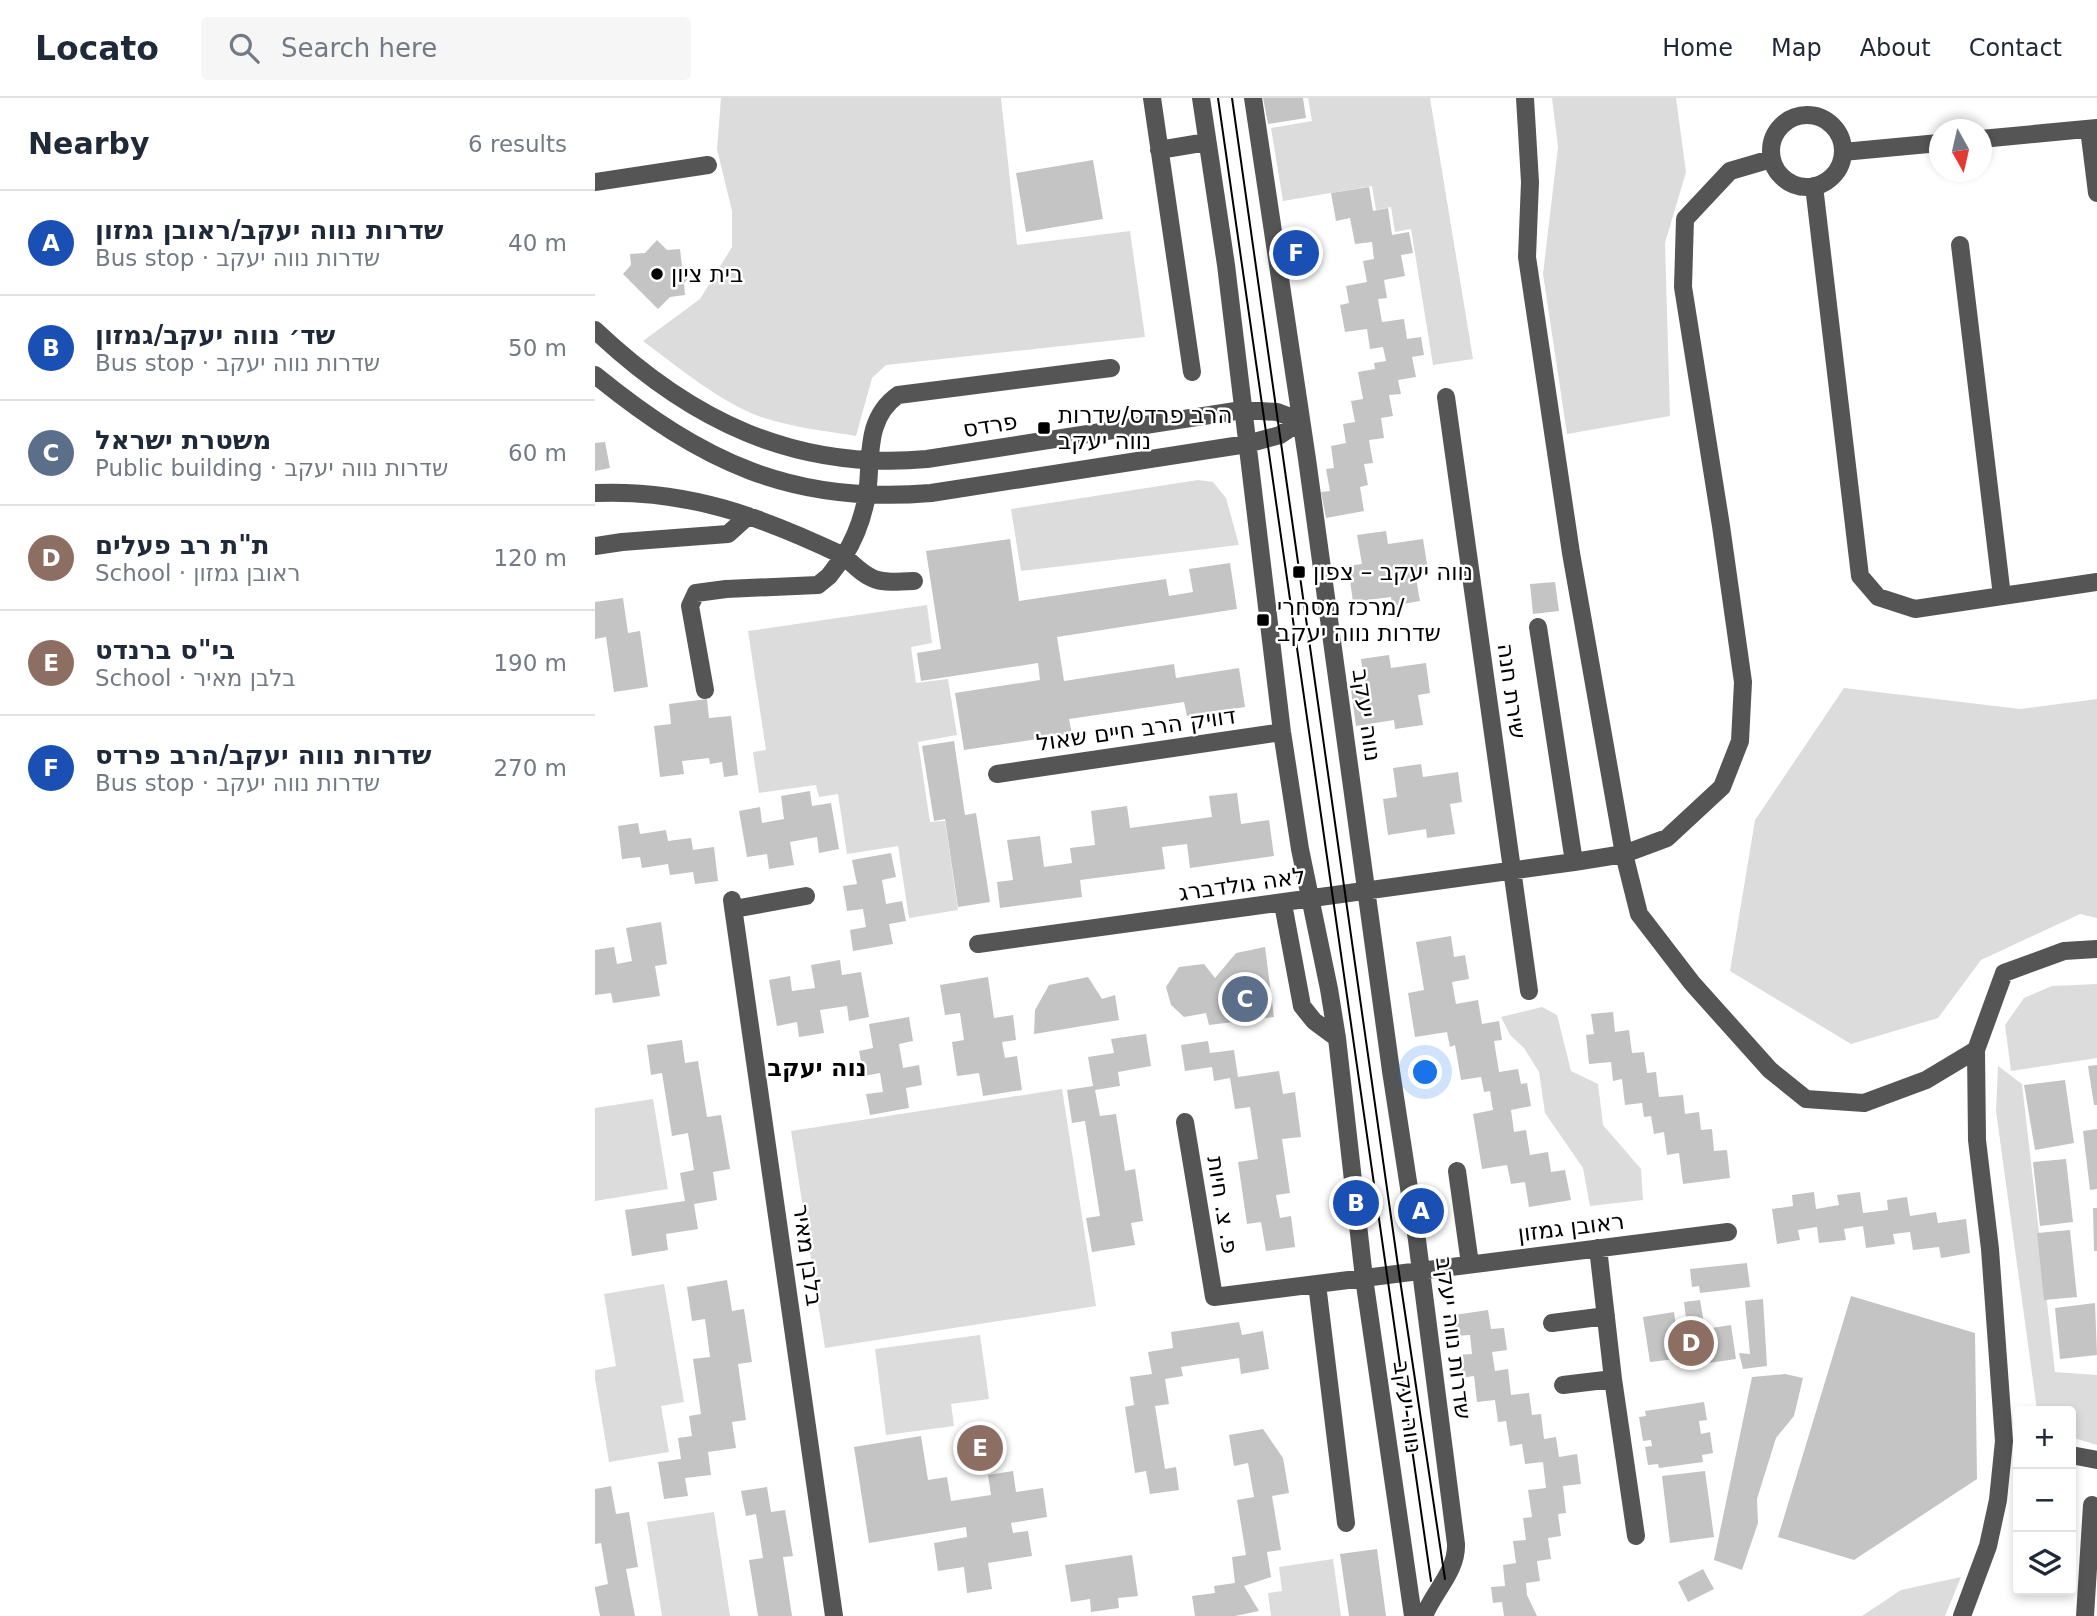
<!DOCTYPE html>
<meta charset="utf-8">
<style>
:root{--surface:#fff;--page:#f6f6f7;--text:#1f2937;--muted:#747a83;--line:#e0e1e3;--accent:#000}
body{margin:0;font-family:"DejaVu Sans",Heebo,sans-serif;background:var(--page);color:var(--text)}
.controls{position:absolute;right:21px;bottom:21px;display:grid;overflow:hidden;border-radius:7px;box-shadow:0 4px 10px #0003}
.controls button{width:63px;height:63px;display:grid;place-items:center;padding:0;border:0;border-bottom:2px solid var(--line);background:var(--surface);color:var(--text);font:35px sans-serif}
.compass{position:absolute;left:1334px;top:21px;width:63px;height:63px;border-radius:50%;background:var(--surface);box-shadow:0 4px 10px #0003;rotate:172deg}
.you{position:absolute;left:831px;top:975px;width:24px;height:24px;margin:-18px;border:5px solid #fff;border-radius:50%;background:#1a73e8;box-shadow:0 0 0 10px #1a73e833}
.badge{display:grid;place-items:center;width:46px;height:46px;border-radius:50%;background:var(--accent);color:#fff;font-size:23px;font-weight:700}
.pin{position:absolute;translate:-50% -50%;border:4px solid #fff;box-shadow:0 2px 7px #0006}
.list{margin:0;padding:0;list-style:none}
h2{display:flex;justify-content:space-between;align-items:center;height:91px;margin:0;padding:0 28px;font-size:30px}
h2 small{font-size:23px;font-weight:400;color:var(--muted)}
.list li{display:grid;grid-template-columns:46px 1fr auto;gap:21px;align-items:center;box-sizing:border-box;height:105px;padding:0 28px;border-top:2px solid var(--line)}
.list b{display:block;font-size:26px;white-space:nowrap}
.list p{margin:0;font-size:23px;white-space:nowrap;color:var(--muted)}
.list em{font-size:23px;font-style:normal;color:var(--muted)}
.icon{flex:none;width:38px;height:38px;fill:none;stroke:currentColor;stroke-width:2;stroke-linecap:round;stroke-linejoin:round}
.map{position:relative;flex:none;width:1502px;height:1518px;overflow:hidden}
header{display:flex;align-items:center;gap:42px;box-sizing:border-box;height:98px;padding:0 35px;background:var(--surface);border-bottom:2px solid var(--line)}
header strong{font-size:33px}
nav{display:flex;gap:38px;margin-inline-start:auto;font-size:24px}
.search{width:490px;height:63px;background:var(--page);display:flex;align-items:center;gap:18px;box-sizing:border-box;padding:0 24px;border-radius:7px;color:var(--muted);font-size:26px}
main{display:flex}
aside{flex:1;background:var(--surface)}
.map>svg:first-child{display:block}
.green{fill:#dcdcdc}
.building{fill:#c4c4c4}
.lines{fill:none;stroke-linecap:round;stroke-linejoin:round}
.minor{stroke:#555;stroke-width:18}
.tram{stroke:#000;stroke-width:2}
.poi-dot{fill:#000;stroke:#fff;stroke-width:2.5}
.labels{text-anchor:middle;stroke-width:5;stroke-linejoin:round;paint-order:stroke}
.poi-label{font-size:23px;fill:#000;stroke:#fff;text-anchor:start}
.street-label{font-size:23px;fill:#000;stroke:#fff}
.neighbourhood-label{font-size:24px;font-weight:bold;fill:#000;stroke:#fff}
</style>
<header>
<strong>Locato</strong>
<div class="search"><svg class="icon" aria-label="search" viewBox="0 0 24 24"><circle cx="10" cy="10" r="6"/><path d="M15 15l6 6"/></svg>Search here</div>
<nav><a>Home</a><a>Map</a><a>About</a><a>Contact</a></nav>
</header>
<main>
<aside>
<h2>Nearby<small>6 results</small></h2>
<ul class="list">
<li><span class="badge" style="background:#1a4fb4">A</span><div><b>שדרות נווה יעקב/ראובן גמזון</b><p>Bus stop · שדרות נווה יעקב</p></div><em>40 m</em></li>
<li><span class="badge" style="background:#1a4fb4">B</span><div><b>שד׳ נווה יעקב/גמזון</b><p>Bus stop · שדרות נווה יעקב</p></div><em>50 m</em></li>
<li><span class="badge" style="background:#5c6f8a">C</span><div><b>משטרת ישראל</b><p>Public building · שדרות נווה יעקב</p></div><em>60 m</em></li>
<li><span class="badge" style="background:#8d6e63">D</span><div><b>ת&quot;ת רב פעלים</b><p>School · ראובן גמזון</p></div><em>120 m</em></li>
<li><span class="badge" style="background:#8d6e63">E</span><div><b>בי&quot;ס ברנדט</b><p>School · בלבן מאיר</p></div><em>190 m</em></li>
<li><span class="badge" style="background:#1a4fb4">F</span><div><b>שדרות נווה יעקב/הרב פרדס</b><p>Bus stop · שדרות נווה יעקב</p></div><em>270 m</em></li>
</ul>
</aside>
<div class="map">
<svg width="1502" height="1518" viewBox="0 0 1502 1518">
<rect width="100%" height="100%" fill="#fff"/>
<!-- green -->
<path class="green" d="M126 0H406L422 147 535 133 550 239 291 267 277 280 261 338C229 333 196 329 166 319 125 304 83 269 48 243L105 201 137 149V113L122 51Z
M713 0H835L878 261 838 267 816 131 800 134 796 109 781 112 777 88 688 103 676 30 717 23Z
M957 0H1081L1091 74 1070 145 1075 318 972 336 948 176 963 49Z
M603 382 618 384 631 400 644 447 426 473 416 411Z
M332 507 337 545 316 549 321 585 353 581 362 637 323 644 335 724 350 723 363 812 314 820 303 748 252 756 243 696 224 699 221 687 164 695 158 654 171 652 153 533Z
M1249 590 1425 611 1502 601V820L1485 816 1386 862 1343 920 1256 946 1135 873 1160 722Z
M1502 886V960L1416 973 1410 927 1429 900 1457 888Z
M947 909 962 917 976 973 1003 986 1008 1027 1046 1071 1048 1102 995 1108 988 1070 950 1015 944 974 929 950 915 937 906 919Z
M1403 968 1427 986 1460 1274 1502 1277V1347L1476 1339V1313L1442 1312 1401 1013Z
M467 991 501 1208 230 1250 196 1033Z
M58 1001 73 1091 0 1103V1010Z
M69 1186 89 1304 66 1308 74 1354 14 1364 0 1281V1272L21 1268 9 1196Z
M385 1237 394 1301 356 1306 359 1328 291 1337 280 1251Z
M119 1414 135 1518H67L52 1424Z
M738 1461 746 1518H676L673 1495 687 1493 684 1469Z
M1366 1479 1350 1518H1267L1306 1492Z"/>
<!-- building -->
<path class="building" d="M668 0H708L711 20 673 26Z
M498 62 508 121 431 134 421 75Z
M774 89 778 113 793 110 797 137 814 134 818 155 806 157 810 178 789 182 792 200 783 201 787 224 809 221 812 241 826 239 829 257 817 259 821 279 803 282 806 296 794 297 798 318 786 320 789 340 774 342 778 365 769 366 773 387 765 389 769 413 731 420 726 394 735 393 731 371 739 370 736 348 751 345 748 326 760 324 756 303 768 301 763 274 780 271 779 265 791 263 788 249 775 251 772 231 750 234 745 207 754 205 751 188 772 184 768 163 779 161 777 144 760 146 755 120 741 123 736 95Z
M62 142 72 152 85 151 87 168 96 177 89 185 90 197 75 199 63 211 28 176 36 167 35 156 50 155Z
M10 344 15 370 0 373V345Z
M791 433 793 446 828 441 833 472 820 474 825 503 797 508 796 499 758 504 753 468 767 466 762 437Z
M415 441 424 503 571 481 574 498 598 494 594 471 635 465 642 511 462 539 469 583 579 566 581 580 644 570 650 609 592 618 589 604 474 621 477 636 369 652 360 595 445 582 443 565 326 583 322 555 346 551 331 453Z
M960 484 964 513 938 516 935 486Z
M28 500 33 535 45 533 53 589 19 594 11 539 0 541V504Z
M794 557 796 570 831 565 835 595 823 597 828 627 800 631 799 622 761 628 756 592 770 590 766 561Z
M112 601 114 620 136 618 143 677 129 679 127 664 115 666 114 660 87 663 89 676 65 679 59 628 76 626 74 606Z
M359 643 370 717 381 715 395 804 363 809 350 721 339 723 327 648Z
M826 666 828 679 863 674 867 704 855 706 860 736 832 740 831 731 793 737 788 701 802 699 798 670Z
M215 693 217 708 236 705 244 751 224 755 222 739 195 744 199 767 174 771 172 756 152 759 144 713 165 709 167 725 189 721 186 698Z
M642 695 646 726 674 722 679 758 595 770 592 746 567 749 570 771 485 782 487 799 405 810 402 784 418 782 412 742 445 738 449 769 477 765 475 750 500 747 496 713 532 708 535 730 617 719 614 698Z
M43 725 45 736 71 732 73 743 96 740 98 752 119 749 123 783 100 786 98 774 75 777 73 766 47 770 45 759 27 761 23 728Z
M296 755 301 779 287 782 291 806 307 803 311 823 294 826 298 846 258 853 255 832 271 829 268 811 252 813 248 788 262 786 257 762Z
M66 824 72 866 60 868 65 898 18 905 16 895 0 897V852L19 849 22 866 37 863 31 830Z
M856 838 859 859 870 857 874 881 857 884 861 906 883 902 887 926 904 923 907 942 899 943 904 974 923 971 926 986 932 985 936 1008 916 1012 919 1034 931 1032 935 1057 953 1054 956 1074 970 1072 976 1102 934 1109 930 1084 916 1086 912 1067 887 1071 878 1016 898 1012 895 993 889 994 886 979 866 982 860 947 855 949 852 934 820 939 813 895 829 892 821 844Z
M670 849 679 919 614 927 611 915 589 919 576 907 571 889 584 869 609 866 620 880 641 855Z
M245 862 247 877 266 874 274 919 254 923 252 908 225 912 229 935 204 939 202 924 182 928 174 882 195 878 197 893 220 890 216 867Z
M393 879 399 920 418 917 421 942 407 944 410 960 422 958 427 992 388 998 384 975 362 978 357 944 369 942 365 915 350 917 345 887Z
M493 879 507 901 520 897 524 922 439 936 440 912 454 887Z
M1018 914 1020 934 1034 932 1037 955 1049 954 1052 975 1061 974 1064 999 1088 997 1090 1016 1104 1014 1106 1032 1117 1031 1119 1053 1132 1052 1135 1080 1088 1086 1084 1055 1072 1057 1069 1034 1059 1036 1056 1018 1049 1019 1047 1005 1030 1007 1027 981 1018 983 1016 964 994 966 991 937 999 936 996 916Z
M314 919 318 943 304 946 308 970 324 967 327 987 311 990 314 1010 275 1017 271 996 288 994 285 975 269 978 264 953 278 950 274 926Z
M551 936 556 968 523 974 525 988 500 992 505 1018 521 1016 530 1073 540 1071 548 1123 536 1125 540 1147 497 1154 491 1120 505 1118 490 1023 477 1025 472 992 498 988 493 959 519 955 516 941Z
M87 942 90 965 103 963 112 1019 126 1017 135 1071 118 1074 122 1102 99 1106 103 1131 71 1136 73 1152 37 1158 30 1112 90 1103 85 1075 99 1072 93 1035 77 1038 67 975 56 977 52 947Z
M613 943 615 955 639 952 643 979 684 973 688 996 700 994 706 1039 687 1041 695 1095 681 1097 685 1120 696 1118 700 1149 671 1153 666 1124 652 1126 643 1064 663 1061 655 1009 640 1011 635 980 619 983 617 969 590 973 586 947Z
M1502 967V1007H1499L1493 968Z
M1470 982 1479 1045 1440 1052 1429 987Z
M1502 1031V1091L1495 1092 1488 1033Z
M1471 1061 1478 1124 1445 1128 1438 1064Z
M1219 1094 1221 1111 1244 1107 1242 1097 1265 1094 1268 1115 1293 1112 1292 1102 1312 1099 1315 1118 1341 1114 1343 1125 1371 1121 1375 1155 1346 1160 1344 1149 1318 1152 1315 1134 1298 1136 1300 1146 1271 1150 1268 1128 1249 1131 1251 1142 1224 1145 1222 1129 1203 1132 1205 1142 1182 1146 1177 1111 1198 1108 1197 1097Z
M1498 1110H1502V1153H1499Z
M1475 1132 1482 1199 1449 1202 1442 1135Z
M1152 1165 1155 1189 1105 1195 1104 1188 1097 1189 1095 1171Z
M132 1182 137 1213 149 1211 157 1264 143 1266 151 1322 137 1324 141 1350 113 1354 116 1377 90 1380 93 1398 69 1401 63 1364 86 1361 83 1340 97 1338 94 1318 106 1316 98 1261 115 1259 110 1221 97 1223 92 1189Z
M1256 1198 1380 1235 1382 1381 1259 1462 1183 1439Z
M1168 1201 1172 1268 1148 1271 1144 1255 1155 1256 1150 1203Z
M1105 1202 1110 1231 1136 1227 1141 1261 1107 1266 1106 1262 1080 1266V1261L1055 1264 1048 1219 1079 1214 1081 1229 1092 1228 1089 1204Z
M1500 1205 1502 1257 1465 1261 1460 1210Z
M893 1212 896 1231 909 1230 912 1252 897 1254 900 1273 913 1271 916 1297 934 1295 937 1317 946 1316 949 1341 961 1339 964 1359 982 1356 986 1386 968 1388 971 1415 963 1416 966 1438 953 1440 956 1461 942 1463 945 1483 931 1485 932 1497 942 1518H909L907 1504 898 1505 896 1489 910 1488 908 1467 921 1465 918 1443 931 1442 928 1420 937 1419 933 1392 951 1390 948 1364 930 1366 927 1346 915 1348 911 1323 903 1324 900 1302 882 1304 879 1278 866 1280 863 1257 877 1256 875 1237 861 1238 859 1217Z
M644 1224 647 1237 668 1233 674 1271 646 1276 644 1260 586 1269 588 1278 570 1281 574 1306 560 1308 570 1371 581 1369 584 1392 555 1396 551 1373 540 1375 530 1309 539 1307 535 1279 557 1276 553 1254 578 1250 576 1234Z
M1190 1276 1208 1280 1199 1318 1181 1340 1162 1401 1163 1425 1147 1472 1119 1462 1157 1279Z
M1109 1304 1112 1322 1104 1323 1106 1336 1115 1334 1118 1355 1107 1357 1108 1364 1064 1370 1063 1366 1053 1367 1050 1349 1057 1348 1056 1342 1048 1343 1044 1319 1051 1318 1050 1313Z
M668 1331 688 1360 694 1395 677 1398 686 1452 672 1454 676 1479 649 1488 664 1513 640 1518H600L597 1498 620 1495 619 1488 640 1485 637 1459 651 1457 642 1402 659 1399 653 1365 639 1368 634 1337Z
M326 1338 333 1382 352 1379 356 1403 396 1397 393 1377 418 1373 421 1394 448 1390 452 1419 416 1425 418 1435 433 1433 437 1458 393 1465 397 1491 372 1495 369 1469 343 1473 339 1445 372 1439 371 1429 274 1445 259 1349Z
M1110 1373 1119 1439 1075 1445 1067 1378Z
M16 1388 21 1416 34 1414 43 1469 31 1471 40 1518H5L0 1491V1489L13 1486 6 1445 0 1446V1391Z
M172 1389 176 1414 190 1412 198 1458 188 1459 197 1518H163L154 1462 168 1460 161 1416 151 1418 146 1393Z
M782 1451 791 1518H754L745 1456Z
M537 1457 543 1498 523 1500 524 1510 496 1514 495 1501 476 1504 470 1467Z
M1108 1471 1119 1491 1093 1504 1083 1484Z"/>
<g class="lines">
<!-- minor -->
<path class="minor" d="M557 0 597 274
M606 0 631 167 687 634 705 751 734 891 742 940 769 1180 818 1518
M658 0 712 361 796 973 822 1142 861 1446C862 1473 839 1493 829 1518
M930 0 935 84 932 159 976 455 1029 756 1072 740 1127 689 1145 643 1148 584 1126 428 1088 189 1090 121 1135 73 1176 61
M1176 53a36 36 0 1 1 72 0a36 36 0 1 1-72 0Z
M1494 31 1502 95
M1386 41 1502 30
M564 52 612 44
M1248 54 1344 45
M0 84 113 67
M1219 88 1265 478 1283 499 1320 511 1407 498
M1365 147 1407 498 1502 484
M0 232C95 322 199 373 332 361L647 312 682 314 706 323
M0 277C106 363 196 407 336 395L652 346 685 337 706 323
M851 299 934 893
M0 395C93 391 167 419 249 458 261 439 268 419 272 397 277 361 269 321 303 297L516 270
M0 448 27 444 133 436 153 418
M110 592 95 508 101 495 131 491 223 487 234 478 249 458C277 485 281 485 319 483
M402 676 687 634
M979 764 1029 756 1044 816 1097 885 1175 972 1211 1001 1269 1005 1331 982 1381 952
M137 802 239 1518
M688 806 707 908 719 923 742 940
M139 811 211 798
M383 846 979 764 943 529
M590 1024 619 1199 1133 1134
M862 1073 875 1166
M722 1186 751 1425
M957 1225 1011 1218
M1018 1281 1041 1438
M968 1287 1018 1281 1003 1150
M1476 1357 1502 1362
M1367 1518 1393 1448 1403 1402 1409 1343 1395 1151 1382 1042 1381 952 1409 875 1469 853 1502 851
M1490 1518 1497 1407"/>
<!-- tram -->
<path class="tram" d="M623 0 836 1483
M637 0 804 1175 850 1481"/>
</g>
<!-- markers -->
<g class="poi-dot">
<circle cx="62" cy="176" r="7"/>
<rect x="442" y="323" width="14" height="14" rx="3.5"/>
<rect x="697" y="467" width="14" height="14" rx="3.5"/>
<rect x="661" y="515" width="14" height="14" rx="3.5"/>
</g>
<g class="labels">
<!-- poi labels -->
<g class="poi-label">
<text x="76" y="184">בית ציון</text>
<text x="463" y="325">הרב פרדס/שדרות<tspan x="463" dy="26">נווה יעקב</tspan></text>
<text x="718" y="482">נווה יעקב – צפון</text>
<text x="682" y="517">מרכז מסחרי/<tspan x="682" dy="26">שדרות נווה יעקב</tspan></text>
</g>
<!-- street labels -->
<g class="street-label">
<text transform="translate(395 327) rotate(-9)" y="8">פרדס</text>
<text transform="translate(917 593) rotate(82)" y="8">שירת חנה</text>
<text transform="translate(772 617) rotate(82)" y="8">נווה יעקב</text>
<text transform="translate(541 631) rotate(-8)" y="8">דוויק הרב חיים שאול</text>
<text transform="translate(647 786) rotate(-8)" y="8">לאה גולדברג</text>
<text transform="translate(628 1107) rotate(81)" y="8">פ. צ. חיות</text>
<text transform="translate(976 1129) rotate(-7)" y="8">ראובן גמזון</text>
<text transform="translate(213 1157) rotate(82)" y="8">בלבן מאיר</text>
<text transform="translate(859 1240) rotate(83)" y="8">שדרות נווה יעקב</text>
<text transform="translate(813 1309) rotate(82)" y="8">נווה יעקב</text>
</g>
<!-- neighbourhood labels -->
<g class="neighbourhood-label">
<text x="222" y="978">נוה יעקב</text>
</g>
</g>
</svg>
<div class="controls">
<button>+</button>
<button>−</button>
<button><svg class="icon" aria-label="layers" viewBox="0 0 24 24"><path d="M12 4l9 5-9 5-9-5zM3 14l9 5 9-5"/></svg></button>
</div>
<svg class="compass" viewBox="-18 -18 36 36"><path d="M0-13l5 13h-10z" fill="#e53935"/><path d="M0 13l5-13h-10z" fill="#747a83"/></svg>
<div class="you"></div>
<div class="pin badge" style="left:826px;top:1113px;background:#1a4fb4">A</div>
<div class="pin badge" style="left:761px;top:1105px;background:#1a4fb4">B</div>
<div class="pin badge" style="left:650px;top:901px;background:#5c6f8a">C</div>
<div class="pin badge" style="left:1096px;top:1245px;background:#8d6e63">D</div>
<div class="pin badge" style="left:385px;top:1350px;background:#8d6e63">E</div>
<div class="pin badge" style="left:701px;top:155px;background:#1a4fb4">F</div>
</div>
</main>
